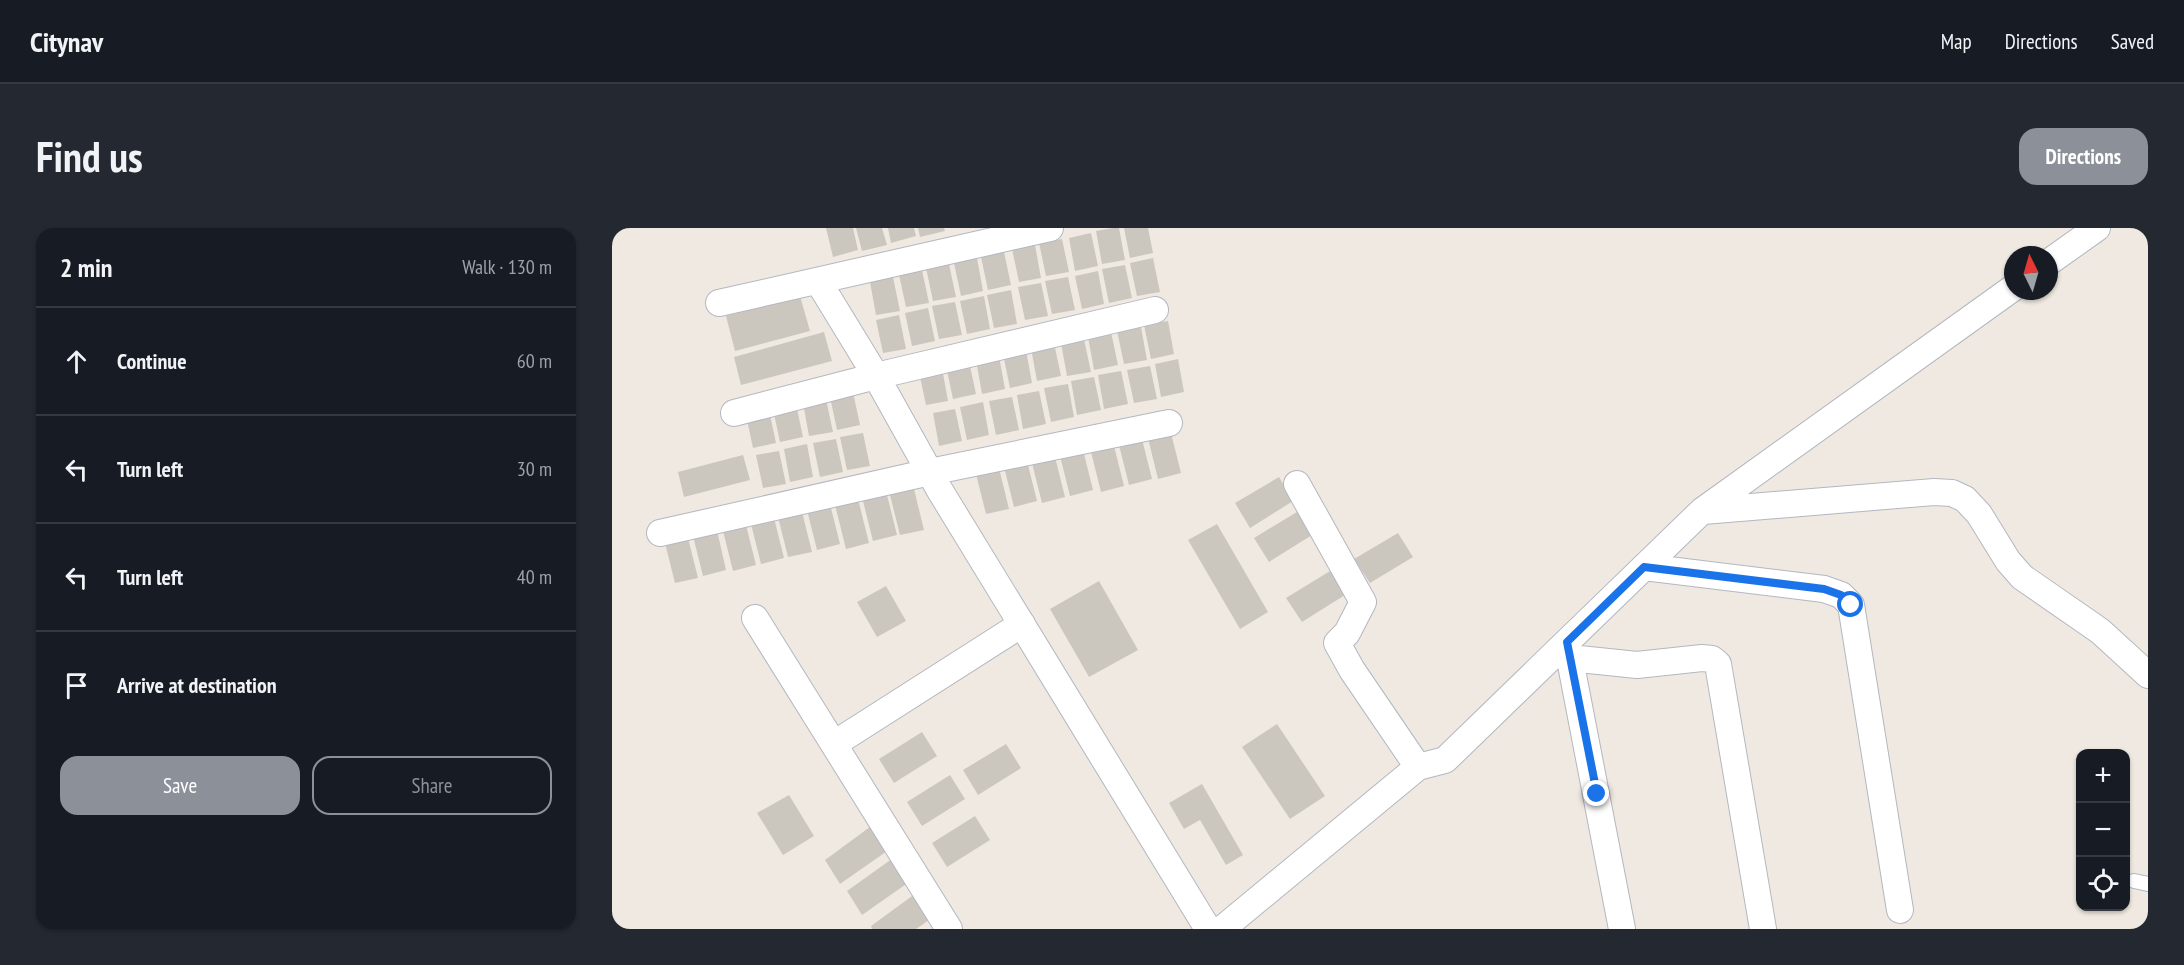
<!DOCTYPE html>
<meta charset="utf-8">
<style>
:root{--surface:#171b24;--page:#242831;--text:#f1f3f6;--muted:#9ea1a6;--line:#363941;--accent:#8c9099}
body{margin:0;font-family:"PT Sans Narrow",sans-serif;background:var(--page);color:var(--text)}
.controls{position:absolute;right:18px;bottom:18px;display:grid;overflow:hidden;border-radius:12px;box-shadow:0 2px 4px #0004}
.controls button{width:54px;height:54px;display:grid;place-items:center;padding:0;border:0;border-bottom:2px solid var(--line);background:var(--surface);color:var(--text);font:30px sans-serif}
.compass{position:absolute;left:1392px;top:18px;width:54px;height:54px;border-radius:50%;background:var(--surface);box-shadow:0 2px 4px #0004;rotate:355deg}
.stop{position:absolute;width:18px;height:18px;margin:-14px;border:4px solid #1a73e8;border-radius:50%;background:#fff}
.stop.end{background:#1a73e8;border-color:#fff;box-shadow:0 2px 6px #0008}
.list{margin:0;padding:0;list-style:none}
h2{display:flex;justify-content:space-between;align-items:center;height:78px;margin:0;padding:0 24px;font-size:26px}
h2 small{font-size:20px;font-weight:400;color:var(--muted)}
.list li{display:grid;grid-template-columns:39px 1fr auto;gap:18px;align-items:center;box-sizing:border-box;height:108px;padding:0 24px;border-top:2px solid var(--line)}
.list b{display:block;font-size:22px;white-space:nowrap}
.list em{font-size:20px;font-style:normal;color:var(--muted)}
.actions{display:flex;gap:12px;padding:18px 24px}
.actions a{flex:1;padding:14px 0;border:2px solid var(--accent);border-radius:18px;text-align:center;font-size:21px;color:var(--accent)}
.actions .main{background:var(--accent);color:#fff}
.icon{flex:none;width:33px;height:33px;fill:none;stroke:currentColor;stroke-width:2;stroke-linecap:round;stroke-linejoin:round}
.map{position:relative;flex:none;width:1536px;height:701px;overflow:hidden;border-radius:18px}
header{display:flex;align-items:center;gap:36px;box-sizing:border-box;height:84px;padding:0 30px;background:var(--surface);border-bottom:2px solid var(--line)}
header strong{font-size:28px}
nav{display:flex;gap:33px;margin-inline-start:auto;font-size:21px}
.intro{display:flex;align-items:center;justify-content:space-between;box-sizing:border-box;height:144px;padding:0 36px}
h1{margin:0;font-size:42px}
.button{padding:15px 27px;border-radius:18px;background:var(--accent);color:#fff;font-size:21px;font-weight:700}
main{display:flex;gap:36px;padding:0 36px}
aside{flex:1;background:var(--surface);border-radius:18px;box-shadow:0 2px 4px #0004}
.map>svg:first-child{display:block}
.building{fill:#cbc7bf}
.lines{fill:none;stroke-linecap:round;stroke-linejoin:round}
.lane-casing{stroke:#b4b7c1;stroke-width:16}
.street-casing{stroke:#b4b7c1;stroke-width:28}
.lane{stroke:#fff;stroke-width:14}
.street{stroke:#fff;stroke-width:26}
.route{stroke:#1a73e8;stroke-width:8}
</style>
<header>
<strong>Citynav</strong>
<nav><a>Map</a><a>Directions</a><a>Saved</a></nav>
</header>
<div class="intro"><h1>Find us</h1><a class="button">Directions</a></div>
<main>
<aside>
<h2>2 min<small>Walk · 130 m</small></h2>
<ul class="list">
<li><svg class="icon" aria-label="ahead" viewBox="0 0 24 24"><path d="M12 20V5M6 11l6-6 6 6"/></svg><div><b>Continue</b></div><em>60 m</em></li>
<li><svg class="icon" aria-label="left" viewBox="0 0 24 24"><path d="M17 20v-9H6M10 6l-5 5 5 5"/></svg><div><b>Turn left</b></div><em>30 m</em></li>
<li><svg class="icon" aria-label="left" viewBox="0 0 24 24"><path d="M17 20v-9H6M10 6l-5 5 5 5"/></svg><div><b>Turn left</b></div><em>40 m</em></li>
<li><svg class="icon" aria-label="arrive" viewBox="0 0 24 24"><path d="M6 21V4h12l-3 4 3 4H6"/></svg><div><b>Arrive at destination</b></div></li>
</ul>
<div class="actions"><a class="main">Save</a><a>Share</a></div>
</aside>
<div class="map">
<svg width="1536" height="701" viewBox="0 0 1536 701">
<rect width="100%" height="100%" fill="#efe9e1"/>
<!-- building -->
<path class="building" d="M214 0H241L246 22 221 29Z
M244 0H270L275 17 250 23Z
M276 0H302L304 8 279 15Z
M306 0H332L333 3 308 9Z
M501 0H507L513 32 490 36 484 3Z
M512 0H536L541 25 518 30Z
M479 5 486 38 463 43 457 10Z
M450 11 457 44 434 48 427 15Z
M423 17 429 50 407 54 400 21Z
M392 24 399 57 376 62 369 29Z
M365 30 371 63 349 68 342 35Z
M541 30 548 64 525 68 518 35Z
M337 36 344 69 321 73 314 40Z
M513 37 520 70 497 75 490 41Z
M310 42 317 75 294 79 287 47Z
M486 43 492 76 470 81 463 48Z
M281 49 288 83 264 87 258 54Z
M456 49 463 82 440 86 433 53Z
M429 55 436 88 413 92 406 59Z
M399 62 405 96 382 100 375 67Z
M188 68 198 103 123 123 114 88Z
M372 68 378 101 355 106 348 73Z
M343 74 350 107 327 111 320 78Z
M316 80 323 113 300 118 293 85Z
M287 87 294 121 271 125 264 92Z
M556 93 562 126 539 131 532 97Z
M529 99 535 132 512 136 505 103Z
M212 104 220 133 129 157 122 129Z
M499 104 506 137 482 142 476 109Z
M472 111 479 144 455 148 449 115Z
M442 115 449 148 425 153 419 120Z
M414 122 420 155 398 160 391 126Z
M387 128 393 161 370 166 364 132Z
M566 131 572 164 549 169 543 136Z
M357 133 364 166 341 171 334 138Z
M538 138 545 171 522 175 515 142Z
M330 140 336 173 314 177 307 144Z
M509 143 516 176 492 181 486 147Z
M482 149 489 182 465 187 459 153Z
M456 156 462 189 439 194 432 160Z
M427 163 434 196 411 201 405 167Z
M241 164 248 197 225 202 218 169Z
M400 169 407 202 384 207 377 173Z
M214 171 221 204 197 208 191 175Z
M371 174 377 207 355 212 348 179Z
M184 176 191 209 168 214 161 181Z
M343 181 350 213 327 218 321 185Z
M157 182 164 215 141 220 134 187Z
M558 201 569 245 546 251 535 206Z
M251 205 258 238 235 242 228 209Z
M529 207 540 251 517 257 506 213Z
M224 211 231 244 208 249 201 215Z
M501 214 512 258 489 264 478 220Z
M195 216 201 249 178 254 172 221Z
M470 218 481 262 458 268 447 224Z
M167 223 174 256 151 260 144 227Z
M442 225 453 269 430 275 419 231Z
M131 227 138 252 72 269 66 244Z
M414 229 425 273 402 279 391 235Z
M386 236 397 281 374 286 363 242Z
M667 249 681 273 638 300 623 275Z
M301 257 312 302 288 307 277 263Z
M274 263 285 307 261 313 250 269Z
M246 271 257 315 234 321 223 277Z
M217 272 228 316 205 322 194 278Z
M189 280 200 324 176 329 165 285Z
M685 284 700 307 657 334 642 310Z
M161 286 172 330 149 336 138 292Z
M133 293 144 337 121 343 110 299Z
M605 296 656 384 628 401 576 312Z
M104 298 114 342 91 348 80 304Z
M786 305 801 329 758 355 742 331Z
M75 306 86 350 63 355 52 311Z
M718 343 733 367 690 394 674 370Z
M487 353 526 422 477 449 438 381Z
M274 358 294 393 265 409 245 374Z
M665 496 713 568 678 591 630 519Z
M310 504 325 528 282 555 267 531Z
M394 516 409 540 366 567 351 542Z
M338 547 353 571 310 598 295 574Z
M590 556 631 627 614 637 588 592 572 601 557 575Z
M177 567 202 608 171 627 145 585Z
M363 588 378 612 335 639 320 615Z
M262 596 278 621 228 656 213 632Z
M284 628 300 652 250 687 235 663Z
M307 663 323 688 304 701H260L259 698Z"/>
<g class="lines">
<defs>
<path id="lane" d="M1522 653 1536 656"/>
<path id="street" d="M1437 34 1485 0
M206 53 264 148 327 261 596 701
M107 75 438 0
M122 185 264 148 543 82
M685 256 751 374 735 405 725 415 740 442 806 539
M1091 283 1322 264 1340 265 1353 271 1367 286 1396 333 1410 349 1488 403 1536 447
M48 305 318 244 557 195
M1032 339 1212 361 1229 367 1239 377 1288 682
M143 390 337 701
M955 416 1010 701
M958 430 1025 437 1090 430 1100 431 1106 436 1151 701
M222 516 410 396
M610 701 806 539 833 532 1090 283 1401 60"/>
</defs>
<!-- lane casing -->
<use href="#lane" class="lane-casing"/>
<!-- street casing -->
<use href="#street" class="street-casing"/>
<!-- lane -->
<use href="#lane" class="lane"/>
<!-- street -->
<use href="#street" class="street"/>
</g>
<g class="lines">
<!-- route -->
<path class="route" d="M985 566 955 414 1032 339 1212 361 1229 367 1239 377"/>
</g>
</svg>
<div class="controls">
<button>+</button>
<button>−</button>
<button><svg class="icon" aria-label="locate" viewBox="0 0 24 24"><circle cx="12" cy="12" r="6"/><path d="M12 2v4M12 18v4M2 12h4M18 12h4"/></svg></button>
</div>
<svg class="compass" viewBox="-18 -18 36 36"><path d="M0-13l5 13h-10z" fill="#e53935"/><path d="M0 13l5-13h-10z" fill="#9ea1a6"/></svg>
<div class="stop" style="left:1239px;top:377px"></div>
<div class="stop end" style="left:985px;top:566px"></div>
</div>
</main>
